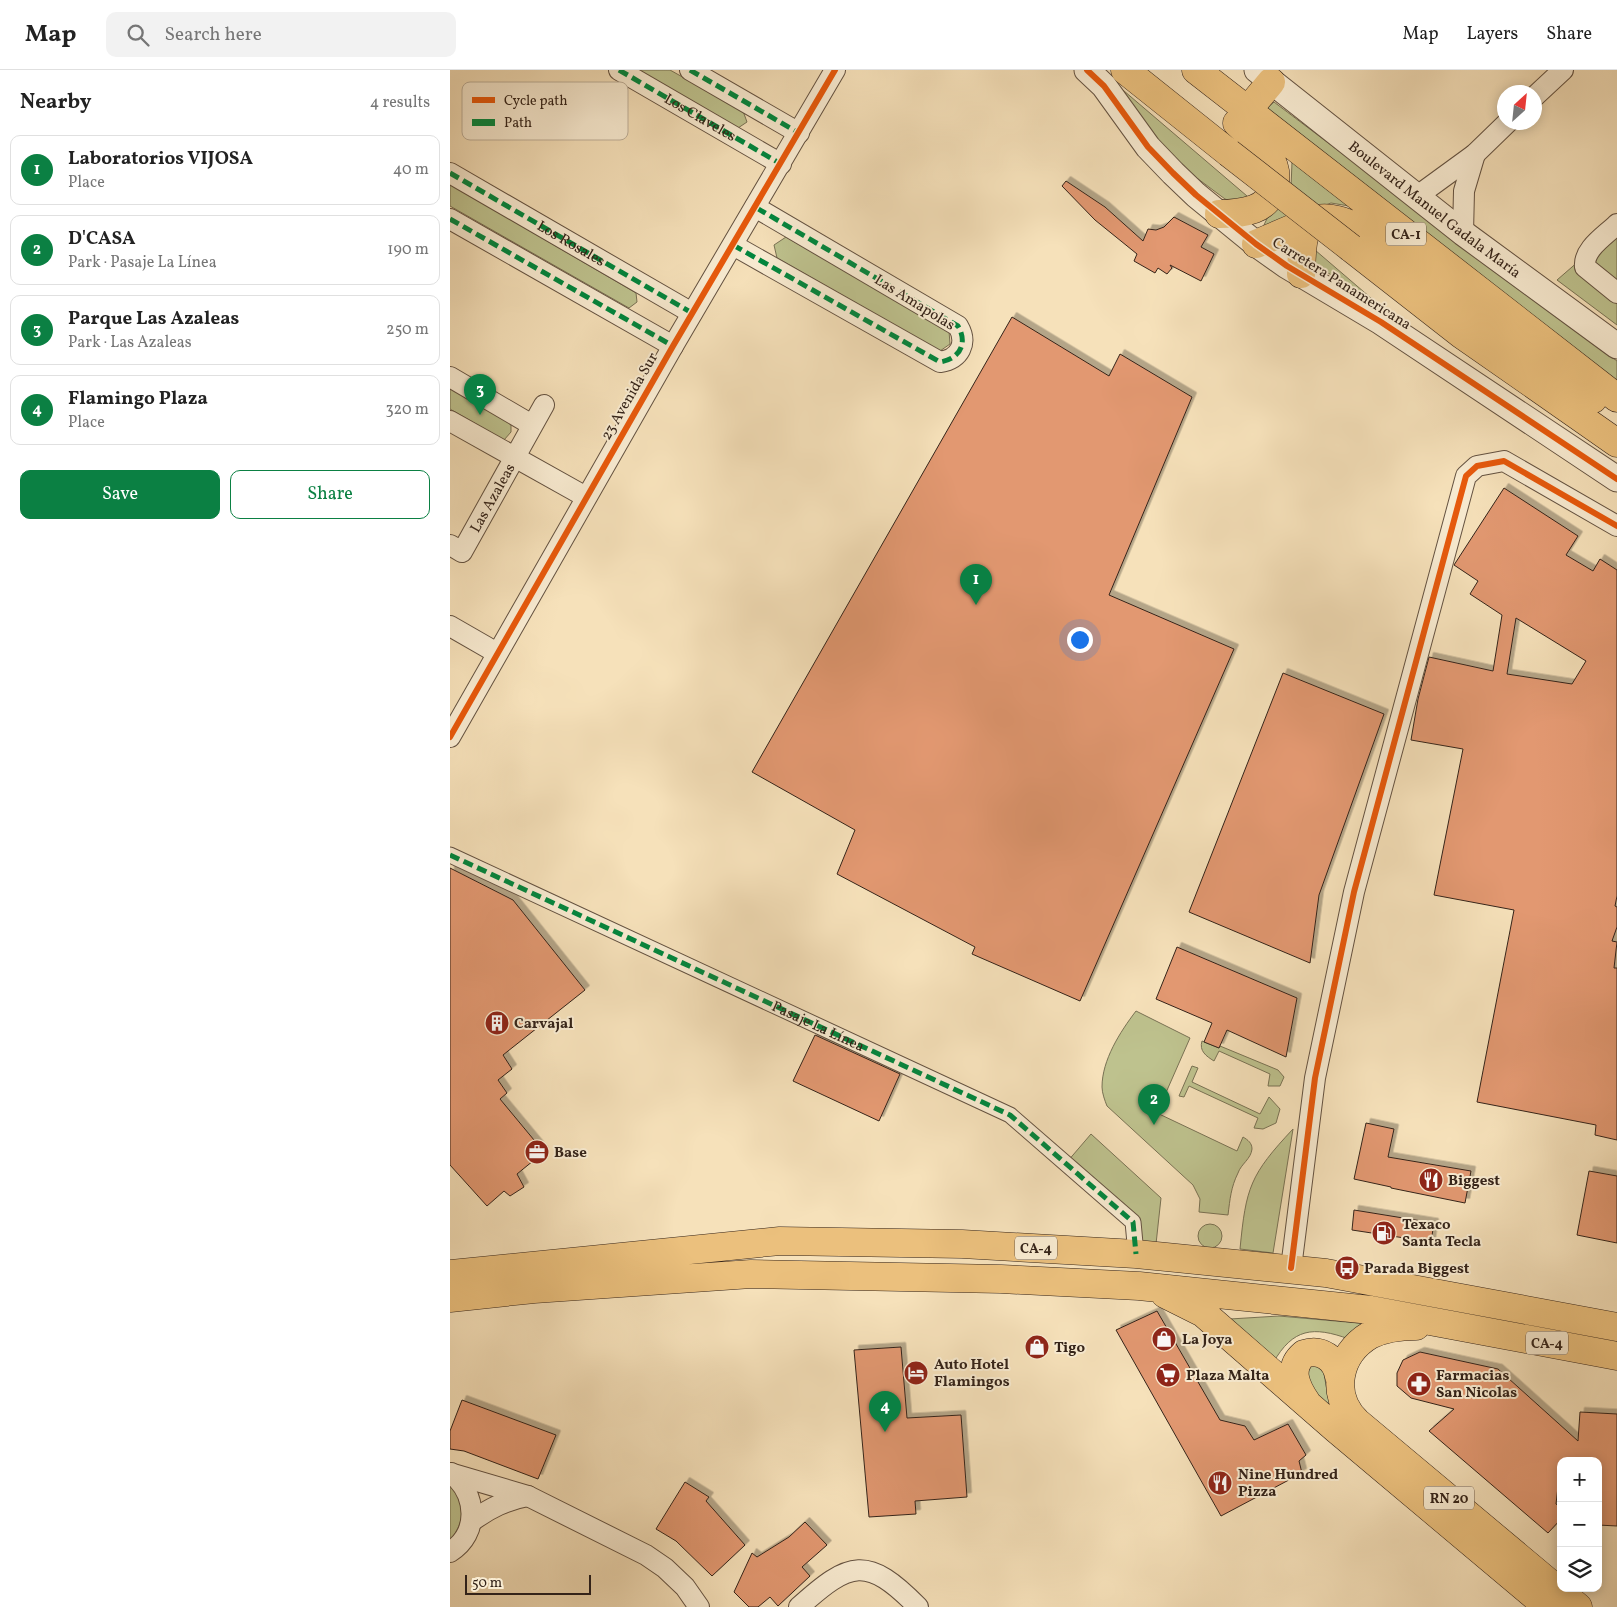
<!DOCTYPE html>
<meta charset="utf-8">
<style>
:root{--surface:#fff;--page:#f2f2f2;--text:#222;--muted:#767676;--line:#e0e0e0;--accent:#0b8043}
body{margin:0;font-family:Vollkorn,serif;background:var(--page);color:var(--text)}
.controls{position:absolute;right:15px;bottom:15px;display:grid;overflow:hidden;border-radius:10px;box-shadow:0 2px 12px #0003}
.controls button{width:45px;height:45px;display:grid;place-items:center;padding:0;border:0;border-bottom:1px solid var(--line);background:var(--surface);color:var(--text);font:25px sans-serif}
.compass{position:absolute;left:1047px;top:15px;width:45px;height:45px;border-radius:50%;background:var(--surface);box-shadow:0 2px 12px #0003;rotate:27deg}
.scale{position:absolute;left:15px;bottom:12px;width:126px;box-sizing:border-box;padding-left:5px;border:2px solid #342319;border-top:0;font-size:14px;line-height:18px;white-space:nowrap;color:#342319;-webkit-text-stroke:4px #f9ecd2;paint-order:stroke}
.you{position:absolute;left:629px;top:569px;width:18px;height:18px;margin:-12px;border:4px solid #fff;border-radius:50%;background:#1a73e8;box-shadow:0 0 0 8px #1a73e833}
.badge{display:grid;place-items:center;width:32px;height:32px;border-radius:50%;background:var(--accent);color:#fff;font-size:16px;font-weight:700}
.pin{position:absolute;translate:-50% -41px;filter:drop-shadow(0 1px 2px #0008)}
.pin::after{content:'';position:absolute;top:26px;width:18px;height:15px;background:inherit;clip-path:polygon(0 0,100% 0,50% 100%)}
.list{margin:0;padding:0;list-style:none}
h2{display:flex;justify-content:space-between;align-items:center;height:65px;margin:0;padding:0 20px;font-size:21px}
h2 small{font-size:16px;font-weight:400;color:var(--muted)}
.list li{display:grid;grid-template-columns:32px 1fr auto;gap:15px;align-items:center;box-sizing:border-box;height:70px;margin:0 10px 10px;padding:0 10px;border:1px solid var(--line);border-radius:10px}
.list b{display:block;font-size:19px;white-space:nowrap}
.list p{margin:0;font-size:16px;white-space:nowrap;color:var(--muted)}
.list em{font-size:16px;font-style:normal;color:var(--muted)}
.actions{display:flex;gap:10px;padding:15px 20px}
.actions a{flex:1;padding:11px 0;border:1px solid var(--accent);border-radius:10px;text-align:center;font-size:18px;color:var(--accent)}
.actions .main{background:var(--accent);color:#fff}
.icon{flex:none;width:28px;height:28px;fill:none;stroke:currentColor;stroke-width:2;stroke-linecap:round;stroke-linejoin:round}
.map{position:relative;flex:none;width:1167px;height:1537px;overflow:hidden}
header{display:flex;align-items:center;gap:30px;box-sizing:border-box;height:70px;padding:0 25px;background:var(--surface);border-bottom:1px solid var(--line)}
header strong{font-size:24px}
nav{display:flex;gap:28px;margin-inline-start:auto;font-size:18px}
.search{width:350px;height:45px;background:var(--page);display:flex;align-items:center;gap:12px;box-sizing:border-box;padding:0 18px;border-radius:10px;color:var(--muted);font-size:19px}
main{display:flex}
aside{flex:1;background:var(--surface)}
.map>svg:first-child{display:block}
.green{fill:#bec28e;stroke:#797254}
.building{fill:#e29871;stroke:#342319;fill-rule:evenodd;filter:url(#shadow)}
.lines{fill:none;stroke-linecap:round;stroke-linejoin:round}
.pedestrian-casing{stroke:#645241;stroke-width:17}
.minor-casing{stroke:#645241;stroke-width:22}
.tertiary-casing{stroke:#645241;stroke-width:27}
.primary-casing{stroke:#342319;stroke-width:29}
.trunk-casing{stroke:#342319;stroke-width:29}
.pedestrian{stroke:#f9ecd2;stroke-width:15}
.minor{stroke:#f9ecd2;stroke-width:20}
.tertiary{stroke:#f9ecd2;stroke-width:25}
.primary{stroke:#ebc07d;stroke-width:28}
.trunk{stroke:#ebc07d;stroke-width:28}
.primary-bridge-casing{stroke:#342319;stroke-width:29;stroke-linecap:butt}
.primary-bridge{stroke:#ebc07d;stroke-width:28}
.quiet{stroke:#00873e;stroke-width:5;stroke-dasharray:10 5;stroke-linecap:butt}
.cycleway-casing{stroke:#f9ecd2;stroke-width:9}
.cycleway{stroke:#e8590c;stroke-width:6}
.labels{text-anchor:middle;stroke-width:4;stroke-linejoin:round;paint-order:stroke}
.shield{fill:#f9ecd2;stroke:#6f5f50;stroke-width:1}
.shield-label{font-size:14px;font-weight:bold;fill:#342319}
.street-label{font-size:15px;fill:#342319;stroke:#f9ecd2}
.poi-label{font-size:15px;font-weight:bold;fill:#342319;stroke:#f9ecd2;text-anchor:start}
.key{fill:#f9ecd2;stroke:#beb09a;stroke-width:1}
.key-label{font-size:14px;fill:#342319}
</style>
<header>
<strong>Map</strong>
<div class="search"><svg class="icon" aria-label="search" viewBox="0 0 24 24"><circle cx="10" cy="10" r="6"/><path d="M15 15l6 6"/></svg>Search here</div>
<nav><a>Map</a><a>Layers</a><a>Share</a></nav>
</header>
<main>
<aside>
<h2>Nearby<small>4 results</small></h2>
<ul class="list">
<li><span class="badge">1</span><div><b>Laboratorios VIJOSA</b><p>Place</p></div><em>40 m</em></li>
<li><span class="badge">2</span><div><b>D'CASA</b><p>Park · Pasaje La Línea</p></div><em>190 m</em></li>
<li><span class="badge">3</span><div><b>Parque Las Azaleas</b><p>Park · Las Azaleas</p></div><em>250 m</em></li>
<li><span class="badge">4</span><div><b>Flamingo Plaza</b><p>Place</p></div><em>320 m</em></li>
</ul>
<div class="actions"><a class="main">Save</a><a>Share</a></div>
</aside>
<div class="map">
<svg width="1167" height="1537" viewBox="0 0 1167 1537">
<defs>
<filter id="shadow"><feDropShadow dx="4.5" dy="-4.5" stdDeviation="0" flood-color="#0004"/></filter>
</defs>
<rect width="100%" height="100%" fill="#f6e1ba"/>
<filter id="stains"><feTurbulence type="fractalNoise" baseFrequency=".004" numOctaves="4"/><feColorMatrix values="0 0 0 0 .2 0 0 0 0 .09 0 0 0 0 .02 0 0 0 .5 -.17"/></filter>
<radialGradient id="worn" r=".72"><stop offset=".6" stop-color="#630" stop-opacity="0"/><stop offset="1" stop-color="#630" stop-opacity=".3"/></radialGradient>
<!-- green -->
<path class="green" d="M186 0H220L293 41 297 52 288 58Z
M653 3 797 126C790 133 784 132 775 129L724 91Z
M824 32 1167 291V311L811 44Z
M842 92 905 137 881 133 813 157 824 134 841 118Z
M0 114 186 223 187 232 179 238 0 136Z
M1167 158V255L1107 210Z
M336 167 499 261 500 274 490 281 327 188 324 175Z
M858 174 942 246 859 190Z
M0 317 61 352V362L54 370 0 339Z
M686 941 740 968 707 1043 787 1081 793 1067C798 1070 802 1073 802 1079 801 1089 791 1094 788 1103 781 1117 780 1129 778 1145L749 1142 750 1129 743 1115 657 1036C655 1031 652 1023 652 1017 652 990 670 962 686 941Z
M752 971 769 978 770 976 828 1000 834 1007 830 1016H818L820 1004 769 981 764 991C756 986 749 981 752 971Z
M742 996 748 998 742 1012 810 1044 819 1027 830 1039 826 1053 813 1059 804 1058 808 1048 739 1016 734 1027 729 1026Z
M843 1059 823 1183 790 1179C796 1117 800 1105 843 1059Z
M641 1064 711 1128 706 1174 686 1171 685 1151 617 1092Z
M748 1166a12 12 0 1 1 24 0a12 12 0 1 1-24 0Z
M829 1246 919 1254 899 1269C863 1256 843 1258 823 1293L780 1249Z
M860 1294 873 1298 878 1327 882 1338 877 1336 856 1312V1299Z
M0 1413C19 1432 14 1452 0 1471Z"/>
<!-- building -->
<path class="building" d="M616 111 655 137 693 171 698 159 706 160 714 157 724 147 758 165 751 177 764 184 751 211 720 195 722 198 717 204 708 198 705 203 684 191 687 184 645 150 612 116Z
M562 247 659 306 670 284 742 327 659 525 784 579 630 931 522 884 525 877 387 804 405 760 302 702Z
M1054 418 1128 466 1116 485 1143 501 1150 489 1167 500V826L1165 836 1167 837V857L1162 871 1167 872 1164 898H1167V1070L1145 1065 1146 1055 1027 1032 1064 840 984 825 1013 679 961 670 968 629 979 587 1043 601 1052 545 1020 524 1028 511 1004 495ZM1066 548 1136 591 1122 614 1057 604Z
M833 603 934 644 869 825 860 893 739 842Z
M0 798 63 830 135 920 53 985 62 999 48 1010 57 1023 50 1029 94 1082 67 1104 74 1117 60 1126 54 1121 37 1136 0 1095Z
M727 877 847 928 836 987 777 960 769 978 754 972 762 953 706 929Z
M365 965 450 1004 429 1051 343 1011Z
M916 1053 944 1059 938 1087 1021 1101 1015 1133 941 1118V1117L904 1109Z
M1139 1101 1167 1106V1173L1127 1165Z
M904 1140 984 1153 981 1172 902 1160Z
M707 1241 770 1350 795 1356 804 1370 838 1354 856 1385 849 1391 852 1403 771 1446 666 1260Z
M451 1277 457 1348 511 1345 517 1427 465 1431 466 1444 419 1447 404 1280Z
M970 1282 1048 1299 1128 1371 1130 1342 1167 1344V1456L1148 1455V1391H1111V1408H1109L1106 1434 1111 1438V1449L1098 1463 979 1361 1004 1339 961 1328 947 1316V1303L953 1290Z
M12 1330 106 1365 88 1409 14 1381 0 1379V1361Z
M235 1412 259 1427 256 1431 295 1475 262 1506 226 1471 206 1459Z
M355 1452 377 1475 352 1497 360 1506 328 1536 320 1527 308 1537H299L284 1522 302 1483 307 1487 339 1467Z"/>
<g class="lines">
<defs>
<path id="pedestrian" d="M0 785 560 1045 683 1152 686 1184"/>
<g id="minor">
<path id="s1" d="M169 0 331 94"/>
<path d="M240 0 349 63"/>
<path d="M1084 27 1113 0"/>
<path id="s2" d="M0 103 242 243"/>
<path d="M966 127 1025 84 1058 52"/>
<path d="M0 149 223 276"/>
<path d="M1167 154C1155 166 1133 179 1135 197L1167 223"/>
<path d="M1013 163 1014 121 1025 84"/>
<path d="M283 175 490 292C510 289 518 273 508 256L305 137"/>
<path d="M0 307 82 355"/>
<path d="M0 351 136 427"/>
<path id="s3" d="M0 475 12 482 94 335"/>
<path d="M0 556 47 583"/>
<path d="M0 667 223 276 385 0"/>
<path d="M841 1198 865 1008 904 822 1016 406 1027 396 1054 391 1167 456"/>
<path d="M0 1403 78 1426 196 1485 215 1498 235 1517 249 1537"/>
<path d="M22 1451C40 1438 56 1430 78 1426"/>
<path d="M0 1482C30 1463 27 1424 1 1403"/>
<path d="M349 1537C400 1491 417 1485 468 1537"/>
</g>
<g id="tertiary">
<path d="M637 0 654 16 698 77 723 103 746 125 806 174 837 196 931 252 1167 409"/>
<path id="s4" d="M807 0 1013 163 1167 276"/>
</g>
<path id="primary" d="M675 0 779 83
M746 0 1167 328
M797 41 821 12
M769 144C781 144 793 143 804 139 826 131 831 105 819 86 811 73 798 63 787 53
M806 174 860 151
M901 178 1011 264 1167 373
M851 204C852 185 851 168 860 151 878 144 896 152 914 160 943 174 968 198 994 218 1043 257 1090 296 1143 329"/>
<path id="trunk" d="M0 1204 330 1171 512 1174 686 1184 876 1203 1167 1257
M715 1224 753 1243 886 1359 1098 1537
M0 1228 84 1219 301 1204 551 1209 689 1216 921 1240 1167 1286
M966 1256C950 1256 934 1258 920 1265 888 1284 879 1325 907 1352L1128 1537
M857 1333C846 1317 837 1298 854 1284 871 1278 886 1289 889 1306"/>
</defs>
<!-- pedestrian casing -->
<use href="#pedestrian" class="pedestrian-casing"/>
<!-- minor casing -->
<use href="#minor" class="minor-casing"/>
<!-- tertiary casing -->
<use href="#tertiary" class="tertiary-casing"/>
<!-- primary casing -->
<use href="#primary" class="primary-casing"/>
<!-- trunk casing -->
<use href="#trunk" class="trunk-casing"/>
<!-- pedestrian -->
<use href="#pedestrian" class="pedestrian"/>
<!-- minor -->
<use href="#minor" class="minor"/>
<!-- tertiary -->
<use href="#tertiary" class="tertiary"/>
<!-- primary -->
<use href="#primary" class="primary"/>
<!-- trunk -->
<use href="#trunk" class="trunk"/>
<defs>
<path id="primary-bridge" d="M779 83 901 178"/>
</defs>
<!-- primary-bridge casing -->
<use href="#primary-bridge" class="primary-bridge-casing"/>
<!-- primary-bridge -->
<use href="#primary-bridge" class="primary-bridge"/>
<!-- quiet -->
<g class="quiet">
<path d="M169 0 331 94"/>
<path d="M240 0 349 63"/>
<path d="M0 103 242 243"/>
<path d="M0 149 223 276"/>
<path d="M283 175 490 292C510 289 518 273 508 256L305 137"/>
<path id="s5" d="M0 785 560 1045 683 1152 686 1184"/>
</g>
<defs>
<path id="cycleway" d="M637 0 654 16 698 77 723 103 746 125 806 174 837 196 931 252 1167 409
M0 667 223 276 385 0
M841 1198 865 1008 904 822 1016 406 1027 396 1054 391 1167 456"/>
</defs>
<!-- cycleway casing -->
<use href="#cycleway" class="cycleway-casing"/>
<!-- cycleway -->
<use href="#cycleway" class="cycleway"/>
</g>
<!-- icons -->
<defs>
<symbol id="building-disc" viewBox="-11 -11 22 22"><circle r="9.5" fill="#8f2418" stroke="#f9ecd2"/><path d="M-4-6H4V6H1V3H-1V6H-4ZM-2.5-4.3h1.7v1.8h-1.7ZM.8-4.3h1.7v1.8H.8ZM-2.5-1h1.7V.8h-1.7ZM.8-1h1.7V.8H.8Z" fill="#fff"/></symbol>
<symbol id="office-disc" viewBox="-11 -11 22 22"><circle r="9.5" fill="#8f2418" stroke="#f9ecd2"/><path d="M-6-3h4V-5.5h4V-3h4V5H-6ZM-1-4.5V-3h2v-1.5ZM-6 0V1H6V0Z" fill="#fff"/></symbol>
<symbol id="restaurant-disc" viewBox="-11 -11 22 22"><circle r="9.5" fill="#8f2418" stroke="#f9ecd2"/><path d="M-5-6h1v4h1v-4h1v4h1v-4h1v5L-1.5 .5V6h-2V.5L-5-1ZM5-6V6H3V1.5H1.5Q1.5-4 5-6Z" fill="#fff"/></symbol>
<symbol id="fuel-disc" viewBox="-11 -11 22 22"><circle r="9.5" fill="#8f2418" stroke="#f9ecd2"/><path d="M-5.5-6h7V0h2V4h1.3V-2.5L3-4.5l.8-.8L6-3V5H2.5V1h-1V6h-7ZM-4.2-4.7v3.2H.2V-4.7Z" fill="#fff"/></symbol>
<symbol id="bus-disc" viewBox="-11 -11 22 22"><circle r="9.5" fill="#8f2418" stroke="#f9ecd2"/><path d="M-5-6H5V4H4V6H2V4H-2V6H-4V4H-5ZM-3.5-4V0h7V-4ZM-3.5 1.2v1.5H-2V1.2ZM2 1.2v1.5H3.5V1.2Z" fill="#fff"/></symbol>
<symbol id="shop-disc" viewBox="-11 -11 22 22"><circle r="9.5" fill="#8f2418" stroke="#f9ecd2"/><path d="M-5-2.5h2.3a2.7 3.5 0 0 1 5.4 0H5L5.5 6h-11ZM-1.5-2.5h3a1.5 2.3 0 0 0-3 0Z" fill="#fff"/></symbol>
<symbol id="hotel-disc" viewBox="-11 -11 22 22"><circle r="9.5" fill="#8f2418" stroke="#f9ecd2"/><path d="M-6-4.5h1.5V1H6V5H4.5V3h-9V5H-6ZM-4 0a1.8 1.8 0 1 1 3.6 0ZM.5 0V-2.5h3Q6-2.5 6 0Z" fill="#fff"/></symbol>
<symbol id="supermarket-disc" viewBox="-11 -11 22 22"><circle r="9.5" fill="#8f2418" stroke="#f9ecd2"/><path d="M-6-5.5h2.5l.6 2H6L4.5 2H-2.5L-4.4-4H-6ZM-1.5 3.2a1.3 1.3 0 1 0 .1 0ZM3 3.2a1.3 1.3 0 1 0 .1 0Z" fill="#fff"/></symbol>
<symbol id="pharmacy-disc" viewBox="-11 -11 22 22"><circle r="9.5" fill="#8f2418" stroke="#f9ecd2"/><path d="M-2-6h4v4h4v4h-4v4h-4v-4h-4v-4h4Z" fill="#fff"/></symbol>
</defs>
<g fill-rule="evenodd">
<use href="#building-disc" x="33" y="939" width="28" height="28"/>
<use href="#office-disc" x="73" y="1068" width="28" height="28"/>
<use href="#restaurant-disc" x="967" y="1096" width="28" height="28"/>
<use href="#fuel-disc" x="920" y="1149" width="28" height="28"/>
<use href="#bus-disc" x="883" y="1184" width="28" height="28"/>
<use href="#shop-disc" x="700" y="1255" width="28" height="28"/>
<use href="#shop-disc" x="573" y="1263" width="28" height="28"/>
<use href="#hotel-disc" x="452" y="1289" width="28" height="28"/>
<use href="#supermarket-disc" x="704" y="1291" width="28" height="28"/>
<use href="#pharmacy-disc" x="955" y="1300" width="28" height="28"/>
<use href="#restaurant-disc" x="756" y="1399" width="28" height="28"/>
</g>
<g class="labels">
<!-- shield labels -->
<g class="shield">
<rect x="936" y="152.5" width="40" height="23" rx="4"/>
<rect x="565" y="1166.5" width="42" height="23" rx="4"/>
<rect x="1076" y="1261.5" width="42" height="23" rx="4"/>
<rect x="974" y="1416.5" width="50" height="23" rx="4"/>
</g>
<g class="shield-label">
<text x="956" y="169">CA-1</text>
<text x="586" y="1183">CA-4</text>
<text x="1097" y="1278">CA-4</text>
<text x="999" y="1433">RN 20</text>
</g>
<!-- street labels -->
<g class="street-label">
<text dy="5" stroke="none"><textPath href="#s1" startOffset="94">Los Claveles</textPath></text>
<text dy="5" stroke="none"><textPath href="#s4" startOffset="226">Boulevard Manuel Gadala María</textPath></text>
<text dy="5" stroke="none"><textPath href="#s2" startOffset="140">Los Rosales</textPath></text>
<text transform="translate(892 213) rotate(32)" y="5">Carretera Panamericana</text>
<text transform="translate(465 232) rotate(32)" y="5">Las Amapolas</text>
<text transform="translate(179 326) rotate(-60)" y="5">23 Avenida Sur</text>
<text dy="5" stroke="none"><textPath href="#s3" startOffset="76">Las Azaleas</textPath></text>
<text dy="5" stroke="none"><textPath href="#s5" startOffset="406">Pasaje La Línea</textPath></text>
</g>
<!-- poi labels -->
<g class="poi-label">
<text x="64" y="958">Carvajal</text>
<text x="104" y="1087">Base</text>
<text x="998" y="1115">Biggest</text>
<text x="952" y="1159">Texaco<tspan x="952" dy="17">Santa Tecla</tspan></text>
<text x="914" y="1203">Parada Biggest</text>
<text x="732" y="1274">La Joya</text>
<text x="604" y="1282">Tigo</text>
<text x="484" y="1299">Auto Hotel<tspan x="484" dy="17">Flamingos</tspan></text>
<text x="736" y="1310">Plaza Malta</text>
<text x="986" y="1310">Farmacias<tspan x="986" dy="17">San Nicolas</tspan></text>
<text x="788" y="1409">Nine Hundred<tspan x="788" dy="17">Pizza</tspan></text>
</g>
</g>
<!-- legend -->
<rect x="12" y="12" width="166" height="58" rx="8" class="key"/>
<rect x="22" y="27" width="23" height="6" fill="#e8590c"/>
<rect x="22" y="49" width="23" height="7" fill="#00873e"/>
<g class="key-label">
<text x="54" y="35">Cycle path</text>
<text x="54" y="57">Path</text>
</g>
<rect width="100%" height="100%" filter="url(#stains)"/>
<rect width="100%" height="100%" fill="url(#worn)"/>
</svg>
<div class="controls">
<button>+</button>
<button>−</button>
<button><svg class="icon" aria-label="layers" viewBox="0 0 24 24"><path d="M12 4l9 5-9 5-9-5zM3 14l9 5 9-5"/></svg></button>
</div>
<svg class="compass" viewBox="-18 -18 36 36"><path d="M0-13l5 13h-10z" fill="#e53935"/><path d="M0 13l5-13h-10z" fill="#767676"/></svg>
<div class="scale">50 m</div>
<div class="you"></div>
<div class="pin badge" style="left:526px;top:535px">1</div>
<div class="pin badge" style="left:704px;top:1055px">2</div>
<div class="pin badge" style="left:30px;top:345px">3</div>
<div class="pin badge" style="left:435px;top:1362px">4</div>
</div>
</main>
